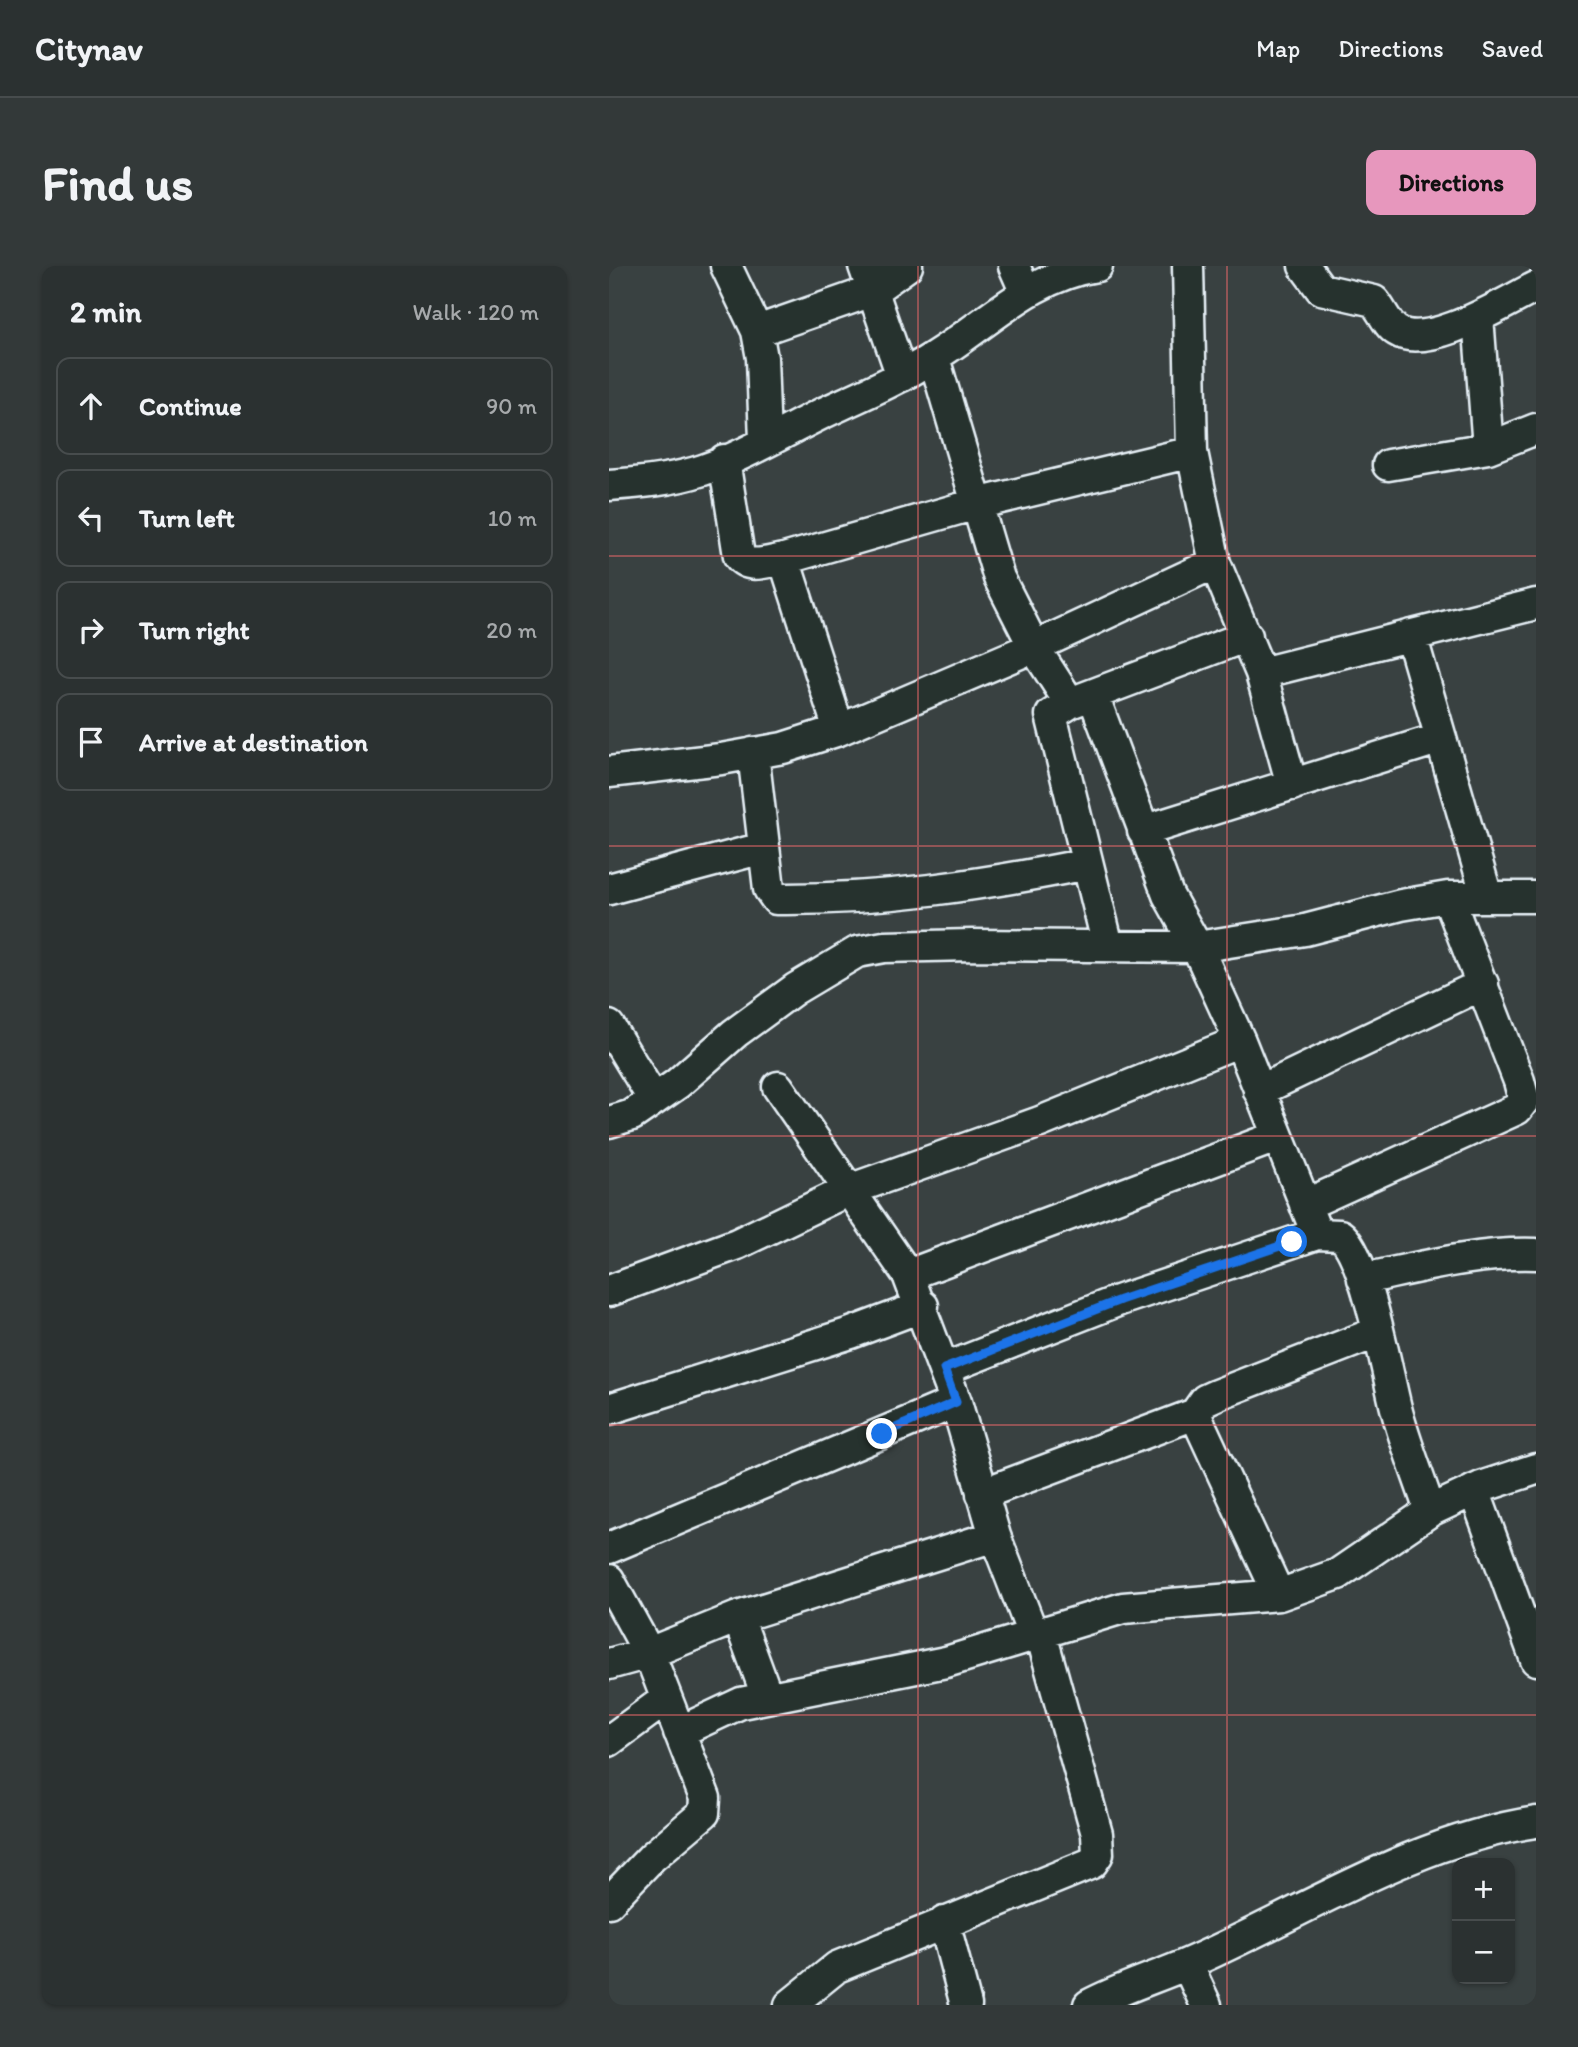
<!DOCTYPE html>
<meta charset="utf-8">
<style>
:root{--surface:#2b3131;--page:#333939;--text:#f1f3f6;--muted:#a6a9ab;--line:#474c4d;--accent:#e797bd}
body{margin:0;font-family:Itim,sans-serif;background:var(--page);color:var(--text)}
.controls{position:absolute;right:21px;bottom:21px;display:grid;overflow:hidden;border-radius:14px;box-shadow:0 2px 5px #0004}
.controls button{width:63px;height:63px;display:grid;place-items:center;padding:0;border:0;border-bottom:2px solid var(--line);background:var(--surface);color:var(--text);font:35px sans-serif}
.stop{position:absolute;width:21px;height:21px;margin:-16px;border:5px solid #1a73e8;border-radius:50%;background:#fff}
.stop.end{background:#1a73e8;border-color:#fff;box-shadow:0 2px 7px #0008}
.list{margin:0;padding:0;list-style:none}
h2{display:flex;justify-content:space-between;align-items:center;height:91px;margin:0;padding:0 28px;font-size:30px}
h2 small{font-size:23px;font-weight:400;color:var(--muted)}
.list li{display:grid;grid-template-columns:46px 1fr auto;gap:21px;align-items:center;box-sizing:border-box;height:98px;margin:0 14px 14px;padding:0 14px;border:2px solid var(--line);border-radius:14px}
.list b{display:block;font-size:26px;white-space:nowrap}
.list em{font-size:23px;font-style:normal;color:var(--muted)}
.icon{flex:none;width:38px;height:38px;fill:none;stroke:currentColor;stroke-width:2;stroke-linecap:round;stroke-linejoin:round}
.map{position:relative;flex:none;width:927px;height:1739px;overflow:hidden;border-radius:14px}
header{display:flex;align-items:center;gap:42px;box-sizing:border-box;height:98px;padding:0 35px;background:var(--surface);border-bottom:2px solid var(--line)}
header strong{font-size:33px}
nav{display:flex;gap:38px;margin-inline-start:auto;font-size:24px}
.intro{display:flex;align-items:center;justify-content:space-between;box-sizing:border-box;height:168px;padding:0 42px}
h1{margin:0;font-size:49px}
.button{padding:18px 32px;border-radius:14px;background:var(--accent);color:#111;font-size:24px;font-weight:700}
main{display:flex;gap:42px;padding:0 42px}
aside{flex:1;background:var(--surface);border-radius:14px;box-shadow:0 2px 5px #0004}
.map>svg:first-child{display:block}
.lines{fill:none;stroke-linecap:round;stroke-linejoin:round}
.minor-casing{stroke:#e8f1f8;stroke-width:35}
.minor{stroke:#26332d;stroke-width:30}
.route{stroke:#1a73e8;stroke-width:9}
.grid{fill:none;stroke:#db6466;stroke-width:2;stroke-opacity:0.55}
</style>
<header>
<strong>Citynav</strong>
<nav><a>Map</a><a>Directions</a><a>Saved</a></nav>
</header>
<div class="intro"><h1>Find us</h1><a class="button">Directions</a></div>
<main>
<aside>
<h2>2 min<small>Walk · 120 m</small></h2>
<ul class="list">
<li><svg class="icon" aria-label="ahead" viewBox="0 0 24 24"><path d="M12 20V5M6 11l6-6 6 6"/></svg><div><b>Continue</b></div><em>90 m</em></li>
<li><svg class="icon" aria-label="left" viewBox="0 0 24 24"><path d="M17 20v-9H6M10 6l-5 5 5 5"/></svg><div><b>Turn left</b></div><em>10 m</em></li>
<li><svg class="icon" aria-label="right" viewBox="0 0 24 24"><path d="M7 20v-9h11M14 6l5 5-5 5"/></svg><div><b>Turn right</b></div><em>20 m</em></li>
<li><svg class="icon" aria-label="arrive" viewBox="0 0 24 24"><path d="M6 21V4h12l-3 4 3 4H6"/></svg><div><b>Arrive at destination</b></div></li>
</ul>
</aside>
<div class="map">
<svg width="927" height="1739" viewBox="0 0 927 1739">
<rect width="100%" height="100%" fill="#394141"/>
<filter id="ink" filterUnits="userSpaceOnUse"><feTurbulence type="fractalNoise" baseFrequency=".0143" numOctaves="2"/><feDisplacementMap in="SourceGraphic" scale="14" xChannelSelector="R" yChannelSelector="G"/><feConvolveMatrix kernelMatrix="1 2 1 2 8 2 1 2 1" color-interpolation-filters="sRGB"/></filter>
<g filter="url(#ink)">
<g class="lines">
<defs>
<path id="minor" d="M117 0 148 65 153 92 156 175
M255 0 293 110
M405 0 416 25
M579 0 583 186 606 297
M695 0 712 23 765 35C773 44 778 59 788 65 819 85 898 35 927 21
M869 51 879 182
M148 65 263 25 298 0
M325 92 390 312 425 381 461 437
M115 194 130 290C140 304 160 295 175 293
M779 199 879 182 927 163
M0 219C31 217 64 214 94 204 135 190 175 166 214 147 251 130 289 114 323 92 378 59 421 10 488 0
M802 369 878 631
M652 407 927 338
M484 429 559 629 588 681 631 775 708 968 731 969C757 987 778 1107 787 1142 796 1177 810 1211 821 1245
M230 464 175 293 367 238 583 186
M144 487 160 623 167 633C273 634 374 619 478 598
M0 506 112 493 174 482 230 464 425 381 606 297 652 407 683 519
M534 565 832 472
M0 623 154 582
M499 680 442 449 461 437 638 370
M0 760 45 834
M169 821 299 1009 347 1136 386 1270 425 1371
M650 825 874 718
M0 856 23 849 68 818 126 767 186 723 248 686 275 681 363 679 588 681 696 664 792 639 839 631H927
M696 939 908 843 915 834 910 815 839 631
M299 1009 667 871
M754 1013C812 1001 868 986 927 988
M0 1025 128 978 240 924 431 856 631 775
M335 1103 511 1034 708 968
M0 1143 242 1067 314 1040
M586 1148 596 1134 607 1129 769 1066
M865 1224 927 1394
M373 1228 586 1148 670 1329 729 1308 821 1245 872 1221 927 1203
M0 1282 347 1136
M0 1314 40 1387 96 1532 95 1547 43 1591 0 1636
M129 1351 158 1430
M0 1398 40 1387 129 1351 386 1270
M70 1466 132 1437 337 1396 514 1342 670 1329
M0 1475 57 1433
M335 1656 357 1739
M578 1698 597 1739
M181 1739 228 1701 483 1597 489 1588 488 1568 432 1368
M480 1739C512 1722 546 1712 578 1698 693 1648 801 1575 927 1556"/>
</defs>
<!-- minor casing -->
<use href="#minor" class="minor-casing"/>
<!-- minor -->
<use href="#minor" class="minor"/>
</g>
</g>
<g class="lines" filter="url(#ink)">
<!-- route -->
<path class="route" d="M273 1168 347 1136 335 1103 511 1034 683 976"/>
</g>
<!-- grid -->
<path class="grid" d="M309 0V1739M618 0V1739M0 290H927M0 580H927M0 870H927M0 1159H927M0 1449H927"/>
</svg>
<div class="controls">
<button>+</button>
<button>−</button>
</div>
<div class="stop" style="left:683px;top:976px"></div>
<div class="stop end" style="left:273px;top:1168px"></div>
</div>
</main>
